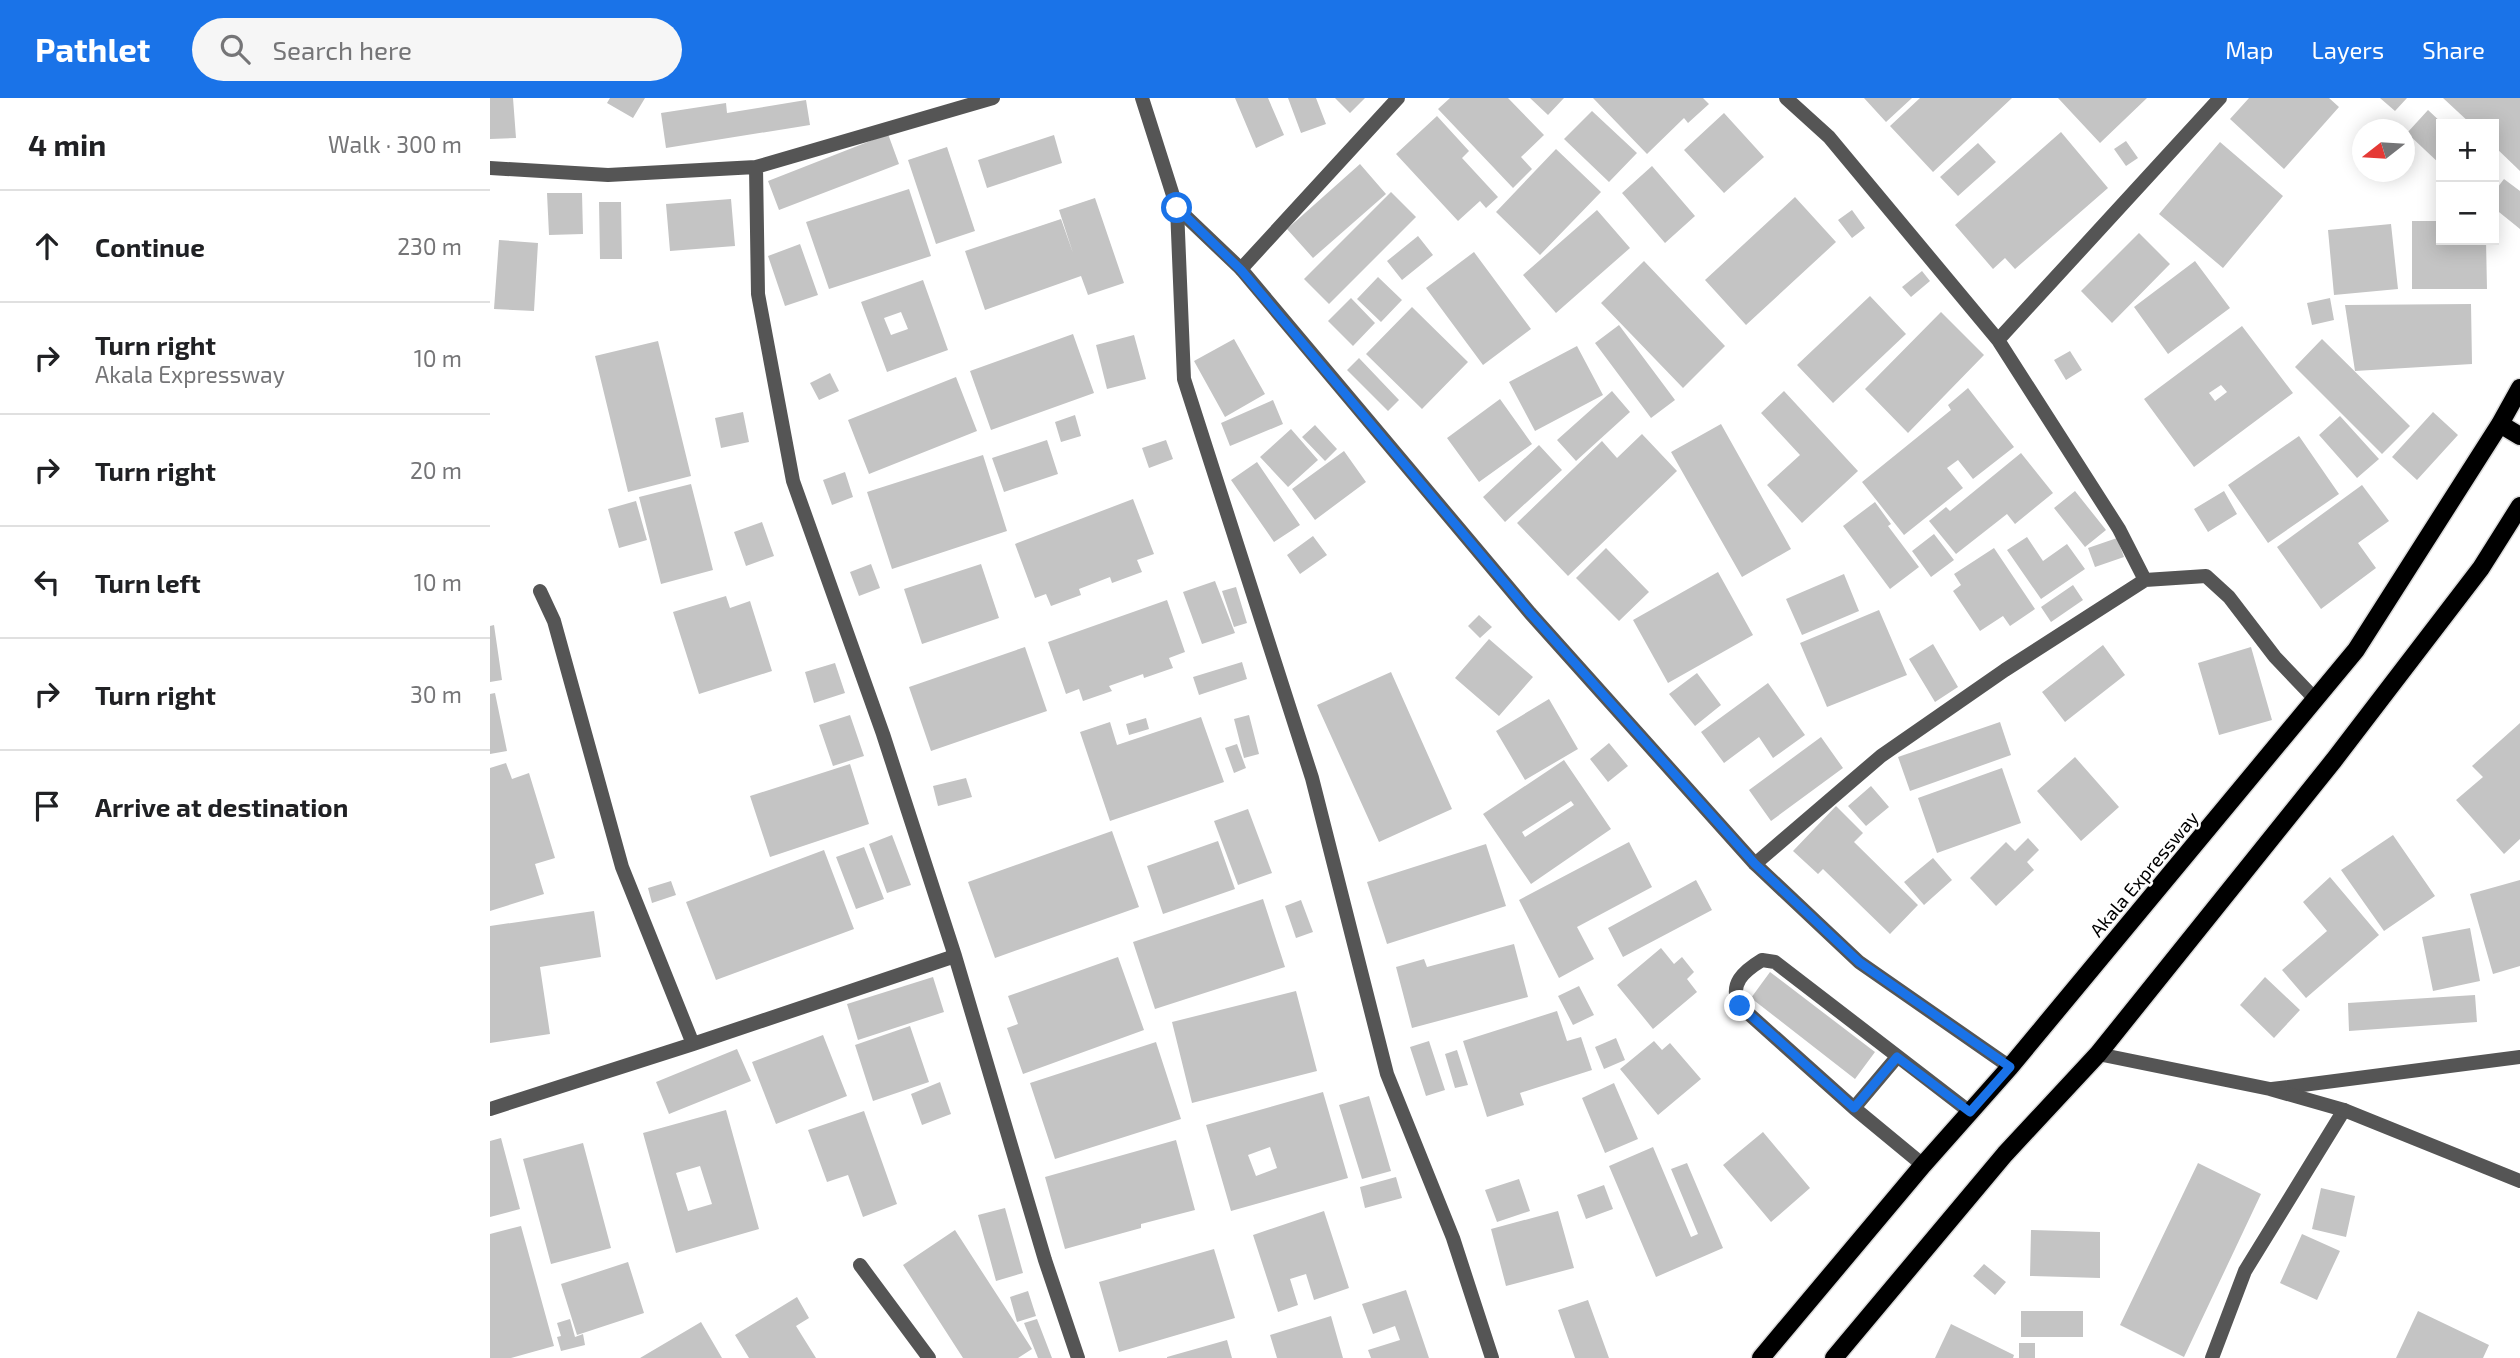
<!DOCTYPE html>
<meta charset="utf-8">
<style>
:root{--surface:#fff;--page:#f6f6f6;--text:#202124;--muted:#757577;--line:#e0e0e0;--accent:#1a73e8}
body{margin:0;font-family:"Exo 2",sans-serif;background:var(--page);color:var(--text)}
.controls{position:absolute;right:21px;top:21px;display:grid;overflow:hidden;border-radius:0px;box-shadow:0 4px 18px #0003}
.controls button{width:63px;height:63px;display:grid;place-items:center;padding:0;border:0;border-bottom:2px solid var(--line);background:var(--surface);color:var(--text);font:35px sans-serif}
.compass{position:absolute;left:1862px;top:21px;width:63px;height:63px;border-radius:50%;background:var(--surface);box-shadow:0 4px 18px #0003;rotate:253deg}
.stop{position:absolute;width:21px;height:21px;margin:-16px;border:5px solid #1a73e8;border-radius:50%;background:#fff}
.stop.end{background:#1a73e8;border-color:#fff;box-shadow:0 2px 7px #0008}
.list{margin:0;padding:0;list-style:none}
h2{display:flex;justify-content:space-between;align-items:center;height:91px;margin:0;padding:0 28px;font-size:30px}
h2 small{font-size:23px;font-weight:400;color:var(--muted)}
.list li{display:grid;grid-template-columns:46px 1fr auto;gap:21px;align-items:center;box-sizing:border-box;height:112px;padding:0 28px;border-top:2px solid var(--line)}
.list b{display:block;font-size:26px;white-space:nowrap}
.list p{margin:0;font-size:23px;white-space:nowrap;color:var(--muted)}
.list em{font-size:23px;font-style:normal;color:var(--muted)}
.icon{flex:none;width:38px;height:38px;fill:none;stroke:currentColor;stroke-width:2;stroke-linecap:round;stroke-linejoin:round}
.map{position:relative;flex:none;width:2030px;height:1260px;overflow:hidden}
header{display:flex;align-items:center;gap:42px;box-sizing:border-box;height:98px;padding:0 35px;background:var(--accent);color:#fff}
header strong{font-size:33px}
nav{display:flex;gap:38px;margin-inline-start:auto;font-size:24px}
.search{width:490px;height:63px;background:var(--page);display:flex;align-items:center;gap:18px;box-sizing:border-box;padding:0 24px;border-radius:38px;color:var(--muted);font-size:26px}
main{display:flex}
aside{flex:1;background:var(--surface)}
.map>svg:first-child{display:block}
.building{fill:#c4c4c4;fill-rule:evenodd}
.lines{fill:none;stroke-linecap:round;stroke-linejoin:round}
.primary-casing{stroke:#dbdbdb;stroke-width:21}
.service{stroke:#555;stroke-width:14}
.minor{stroke:#555;stroke-width:14}
.tertiary{stroke:#555;stroke-width:14}
.primary{stroke:#000;stroke-width:18}
.route{stroke:#1a73e8;stroke-width:9}
.labels{text-anchor:middle;stroke-width:5;stroke-linejoin:round;paint-order:stroke}
.street-label{font-size:19px;fill:#000;stroke:#fff}
</style>
<header>
<strong>Pathlet</strong>
<div class="search"><svg class="icon" aria-label="search" viewBox="0 0 24 24"><circle cx="10" cy="10" r="6"/><path d="M15 15l6 6"/></svg>Search here</div>
<nav><a>Map</a><a>Layers</a><a>Share</a></nav>
</header>
<main>
<aside>
<h2>4 min<small>Walk · 300 m</small></h2>
<ul class="list">
<li><svg class="icon" aria-label="ahead" viewBox="0 0 24 24"><path d="M12 20V5M6 11l6-6 6 6"/></svg><div><b>Continue</b></div><em>230 m</em></li>
<li><svg class="icon" aria-label="right" viewBox="0 0 24 24"><path d="M7 20v-9h11M14 6l5 5-5 5"/></svg><div><b>Turn right</b><p>Akala Expressway</p></div><em>10 m</em></li>
<li><svg class="icon" aria-label="right" viewBox="0 0 24 24"><path d="M7 20v-9h11M14 6l5 5-5 5"/></svg><div><b>Turn right</b></div><em>20 m</em></li>
<li><svg class="icon" aria-label="left" viewBox="0 0 24 24"><path d="M17 20v-9H6M10 6l-5 5 5 5"/></svg><div><b>Turn left</b></div><em>10 m</em></li>
<li><svg class="icon" aria-label="right" viewBox="0 0 24 24"><path d="M7 20v-9h11M14 6l5 5-5 5"/></svg><div><b>Turn right</b></div><em>30 m</em></li>
<li><svg class="icon" aria-label="arrive" viewBox="0 0 24 24"><path d="M6 21V4h12l-3 4 3 4H6"/></svg><div><b>Arrive at destination</b></div></li>
</ul>
</aside>
<div class="map">
<svg width="2030" height="1260" viewBox="0 0 2030 1260">
<rect width="100%" height="100%" fill="#fff"/>
<!-- building -->
<path class="building" d="M0 0H23L26 40 0 41Z
M120 0H155L143 20 117 5Z
M745 0H778L794 37 766 50Z
M798 0H826L836 26 811 35Z
M845 0H875L860 15Z
M960 0H1018L1054 37 1031 59 1042 71 1023 90 948 11Z
M1040 0H1074L1058 17Z
M1103 0H1213L1219 6 1198 25 1194 20 1157 56Z
M1374 0H1422L1396 24Z
M1430 0H1522L1443 74 1400 28Z
M1568 0H1657L1610 45Z
M1759 0H1839L1849 9 1794 71 1740 21Z
M1890 0H1917L1905 13Z
M1953 0H2030V73L2004 48V26H1981Z
M316 2 320 27 176 50 171 15 236 5 237 15Z
M1938 12 1953 26H1951V67L1917 35Z
M1102 13 1147 55 1119 84 1074 41Z
M1234 15 1274 59 1234 95 1194 52Z
M947 18 979 53 972 60 1008 99 996 110 990 103 968 123 906 56Z
M1571 34 1618 90 1525 171 1515 160 1503 171 1465 127Z
M398 36 409 66 289 112 278 83Z
M564 37 572 65 497 90 488 62Z
M1636 43 1648 60 1636 68 1624 51Z
M1730 44 1793 98 1733 170 1669 116Z
M1488 45 1506 64 1468 98 1450 79Z
M457 49 485 133 446 146 418 62Z
M1066 51 1111 94 1050 157 1006 114Z
M870 66 896 96 823 160 797 131Z
M1162 68 1205 118 1175 145 1132 95Z
M2014 81 2030 93V131L2004 110V94Z
M419 91 441 158 339 191 316 124Z
M901 94 926 119 839 206 814 181Z
M57 95H92L93 136 59 137Z
M1305 99 1346 144 1256 227 1215 182Z
M605 100 634 185 598 197 591 178 495 212 475 153 571 121 583 155 569 112Z
M241 101 245 148 180 153 176 106Z
M109 104H131L132 161H110Z
M1107 112 1140 150 1066 215 1033 177Z
M1362 112 1375 130 1362 140 1348 122Z
M1922 123H1951V142H1996L1997 191H1922Z
M1901 126 1908 191 1844 197 1838 132Z
M1649 135 1680 166 1622 225 1591 193Z
M928 138 943 157 912 182 897 163Z
M9 142 48 145 44 213 4 211Z
M310 146 328 197 295 208 278 158Z
M984 154 1041 231 993 267 936 190Z
M1154 163 1235 248 1193 290 1111 205Z
M1705 163 1740 210 1678 256 1644 209Z
M1432 173 1440 183 1421 199 1412 189Z
M888 179 912 202 891 224 867 201Z
M433 182 458 252 397 274 371 204ZM411 214 418 231 401 237 394 220Z
M1380 198 1416 236 1343 305 1307 267Z
M861 200 885 225 863 248 838 223Z
M1840 200 1844 222 1822 227 1817 205Z
M1981 206 1982 266 1865 273 1855 207Z
M922 209 978 264 932 311 876 256Z
M1451 214 1494 257 1418 335 1375 291Z
M1129 227 1185 302 1161 320 1105 245Z
M1752 228 1803 295 1704 369 1654 301ZM1731 287 1737 294 1725 303 1719 295Z
M583 236 604 295 501 332 480 273Z
M644 237 656 281 617 291 606 247Z
M744 241 775 296 735 319 704 263Z
M1832 241 1920 328 1892 356 1805 269Z
M168 243 201 378 138 394 105 258Z
M1087 248 1113 297 1045 333 1019 284Z
M1580 253 1592 272 1576 282 1564 262Z
M869 260 909 302 898 313 857 272Z
M340 275 349 293 329 302 320 285Z
M466 279 487 333 379 376 358 322Z
M1478 290 1524 349 1483 381 1468 362 1457 370 1473 390 1414 437 1372 384 1461 312 1458 307Z
M1122 293 1140 314 1086 363 1067 342Z
M1294 293 1368 373 1312 425 1277 387 1310 357 1271 315Z
M1010 301 1042 346 989 384 957 340Z
M783 302 793 326 740 348 731 325Z
M253 314 259 344 231 350 225 320Z
M1943 314 1968 337 1927 382 1902 359Z
M585 317 591 338 571 344 565 324Z
M1850 318 1889 361 1867 380 1829 337Z
M1231 326 1301 451 1252 479 1181 354Z
M825 327 847 351 835 363 812 339Z
M801 331 828 362 798 389 770 359Z
M1152 336 1187 373 1078 478 1027 425 1112 343 1127 360Z
M1809 338 1849 396 1778 445 1738 387Z
M557 342 568 376 514 394 502 360Z
M676 342 683 361 659 370 652 350Z
M1049 347 1072 372 1015 424 993 399Z
M854 353 876 384 825 422 802 391Z
M1531 355 1563 395 1525 426 1517 416 1466 456 1439 423 1456 409 1460 413Z
M493 357 517 433 402 471 377 394Z
M767 364 810 427 784 444 741 382Z
M355 374 363 399 342 407 333 382Z
M201 386 223 472 171 486 149 399Z
M1872 387 1899 423 1868 445 1886 470 1831 511 1787 449Z
M1585 393 1616 432 1595 449 1564 410Z
M1734 393 1747 416 1718 434 1704 411Z
M643 401 664 456 647 462 652 474 622 485 620 479 589 491 591 497 561 508 556 496 545 500 525 446Z
M146 403 157 442 129 450 118 411Z
M1385 404 1401 426 1398 428 1429 469 1400 491 1353 428Z
M272 424 284 458 256 468 244 434Z
M1444 436 1464 462 1441 479 1422 453Z
M823 438 837 457 810 476 797 457Z
M1537 439 1553 463 1577 446 1595 471 1551 501 1517 452Z
M1627 440 1634 459 1605 469 1598 450Z
M1116 450 1159 494 1129 523 1086 480Z
M1504 450 1545 511 1520 528 1513 518 1490 533 1463 493 1471 487 1464 476Z
M381 466 390 490 369 498 360 474Z
M491 466 509 520 432 546 414 491Z
M1228 474 1263 537 1178 585 1143 522Z
M1354 476 1369 513 1312 537 1296 501Z
M725 483 745 535 712 546 693 494Z
M1583 487 1593 502 1561 524 1551 509Z
M746 489 757 525 744 529 732 493Z
M236 498 240 510 260 503 282 573 209 596 183 514Z
M677 502 695 554 679 560 683 570 654 580 653 576 619 588 622 593 593 603 589 591 576 596 558 544Z
M1389 512 1417 577 1337 609 1310 545Z
M989 517 1002 529 990 540 978 528Z
M4 527 12 582 0 584V528Z
M999 541 1043 579 1009 618 965 580Z
M1443 546 1468 589 1445 604 1419 561Z
M1613 547 1635 577 1575 624 1552 594Z
M535 549 557 613 441 653 419 589Z
M1761 549 1782 622 1729 637 1708 565Z
M752 564 757 581 709 597 703 579Z
M345 565 355 595 324 605 315 574Z
M901 574 962 711 889 744 827 607Z
M1207 575 1231 607 1205 628 1179 596Z
M1278 585 1315 637 1283 660 1269 639 1234 665 1211 634Z
M5 595 17 653 0 656V596Z
M1059 601 1088 651 1035 682 1006 633Z
M360 617 374 658 343 668 329 627Z
M759 617 769 656 754 660 744 621Z
M711 619 734 684 620 723 590 634 620 624 627 647Z
M656 620 659 631 639 637 636 626Z
M1510 624 1521 657 1420 693 1408 659Z
M2030 625V741L2014 756 1966 702 1993 679 1982 668Z
M1331 639 1353 670 1281 723 1259 692Z
M1119 645 1138 668 1118 684 1100 661Z
M747 646 756 670 744 675 735 650Z
M1585 659 1629 709 1591 743 1547 693Z
M1074 662 1121 731 1041 786 993 716ZM1081 703 1084 707 1035 739 1032 734Z
M16 665 22 681 39 675 65 760 45 766 54 796 0 813V670Z
M360 666 379 726 280 759 260 698Z
M1512 670 1531 725 1447 755 1428 700Z
M476 680 482 699 448 708 443 688Z
M1381 688 1399 709 1376 728 1358 708Z
M1346 708 1373 735 1364 744 1428 807 1400 836 1333 771 1328 776 1303 753Z
M758 711 782 775 748 787 724 723Z
M622 733 649 809 505 860 478 784Z
M402 737 421 787 397 795 379 746Z
M1903 737 1945 798 1894 833 1851 772Z
M1538 740 1549 752 1537 764 1544 772 1506 808 1480 780 1516 744 1525 753Z
M728 743 745 791 673 816 657 768Z
M1139 744 1162 789 1087 829 1104 861 1069 880 1029 802Z
M996 746 1016 808 897 846 877 784Z
M374 749 394 801 366 811 346 759Z
M334 752 364 831 226 882 196 804Z
M1443 760 1462 782 1434 807 1414 784Z
M1840 779 1889 837 1816 900 1792 872 1837 833 1813 804Z
M1206 782 1222 812 1133 859 1118 830Z
M2030 782V868L2003 876 1980 796Z
M181 783 186 797 162 805 158 790Z
M773 801 795 869 665 911 643 844Z
M811 802 823 834 806 840 795 808Z
M104 813 111 859 50 869 60 936 0 945V828Z
M1980 830 1990 883 1943 893 1932 839Z
M1024 846 1038 899 922 930 906 869 934 861 937 869Z
M1171 850 1184 866 1192 859 1204 874 1197 881 1207 894 1163 931 1127 887Z
M628 859 654 932 533 976 517 930 528 926 518 898Z
M1280 874 1385 954 1365 981 1261 900Z
M443 879 454 914 368 942 357 906Z
M1775 879 1810 912 1784 940 1750 907Z
M1089 888 1104 917 1083 927 1068 898Z
M806 893 827 973 702 1005 682 924Z
M1985 897 1987 924 1859 933 1858 905Z
M1067 913 1077 943 1091 939 1102 972 1030 995 1034 1007 997 1019 973 943Z
M420 928 439 984 383 1003 365 947Z
M333 937 357 998 286 1026 262 964Z
M1126 940 1135 962 1114 971 1105 949Z
M939 943 955 992 936 998 920 949Z
M1164 943 1172 952 1180 945 1211 981 1168 1017 1130 971Z
M666 944 691 1021 565 1061 540 985Z
M247 951 261 983 179 1016 166 984Z
M967 952 978 987 965 990 955 956Z
M450 984 461 1016 432 1027 421 996Z
M1124 985 1148 1041 1115 1055 1092 1000Z
M833 994 858 1080 741 1113 716 1027ZM780 1049 787 1070 766 1078 758 1057Z
M879 998 901 1073 872 1081 849 1007Z
M236 1012 269 1131 186 1155 153 1035ZM210 1068 222 1106 198 1113 186 1075Z
M374 1013 407 1106 373 1119 358 1077 337 1084 318 1032Z
M1273 1034 1320 1090 1281 1124 1233 1067Z
M11 1040 30 1111 0 1119V1043Z
M686 1042 705 1112 651 1126V1130L575 1151 555 1079Z
M93 1045 121 1150 61 1166 33 1061Z
M1163 1049 1201 1139 1208 1136 1181 1071 1197 1065 1233 1150 1166 1179 1119 1068Z
M1708 1065 1771 1096 1694 1259 1630 1227Z
M906 1079 912 1100 875 1110 870 1089Z
M1029 1081 1040 1113 1007 1124 995 1092Z
M1114 1087 1123 1111 1096 1121 1087 1097Z
M1831 1090 1865 1098 1856 1139 1822 1131Z
M515 1110 533 1175 506 1183 488 1117Z
M834 1113 859 1190 824 1202 816 1176 800 1181 808 1207 788 1214 763 1137Z
M1068 1113 1084 1170 1016 1188 1001 1131Z
M31 1128 64 1248 21 1260H0V1136Z
M465 1132 542 1251 528 1260H473L413 1167Z
M1541 1132 1610 1134V1180L1540 1178Z
M1812 1136 1850 1153 1827 1202 1790 1185Z
M724 1151 745 1220 629 1254 609 1184Z
M138 1164 154 1215 87 1237 71 1186Z
M1494 1166 1516 1184 1505 1197 1483 1178Z
M916 1192 939 1260H881L878 1252 910 1242 905 1228 883 1236 872 1206Z
M538 1193 546 1218 527 1224 520 1199Z
M307 1199 319 1220 306 1228 326 1260H259L245 1237Z
M1098 1202 1119 1260H1085L1068 1212Z
M1531 1213H1593V1239H1531Z
M1928 1213 1999 1247 1993 1260H1906Z
M841 1218 853 1260H787L780 1237Z
M80 1221 85 1239 93 1236 95 1247 71 1253 67 1239 71 1238 67 1225Z
M547 1221 562 1260H548L534 1225Z
M211 1224 232 1260H150Z
M1461 1226 1524 1257 1523 1260H1445Z
M737 1242 742 1260H677V1259Z
M1529 1245H1545V1260H1529Z"/>
<g class="lines">
<defs>
<path id="primary" d="M2010 326 2030 338
M1271 1260 1433 1067 1520 969 1866 552 2010 326 2030 290
M1344 1260 1515 1056 1608 956 1844 662 1991 470 2030 408"/>
</defs>
<!-- primary casing -->
<use href="#primary" class="primary-casing"/>
<!-- service -->
<path class="service" d="M1364 1010 1407 959
M1433 1067 1364 1010 1250 908C1238 886 1254 873 1272 862L1285 864 1480 1014"/>
<!-- minor -->
<path class="minor" d="M266 69 268 196 303 383 393 636 465 858 555 1162 588 1260
M0 70 118 77 266 69 503 0
M687 110 694 281 822 680 897 976 963 1140 1002 1260
M751 171 908 0
M1508 242 1730 0
M1655 482 1716 478 1739 499 1785 559 1826 602
M50 493 64 523 132 769 203 946
M1265 766 1391 658 1515 572 1655 482 1629 431 1508 242 1339 39 1296 0
M1782 991 2030 959
M0 1011 203 946 465 858
M370 1167 439 1260
M1722 1260 1755 1173 1854 1012"/>
<!-- tertiary -->
<path class="tertiary" d="M652 0 687 110 751 171 1040 515 1265 766 1369 864 1520 969
M1608 956 1780 991 1854 1012 2030 1083"/>
<!-- primary -->
<use href="#primary" class="primary"/>
</g>
<g class="lines">
<!-- route -->
<path class="route" d="M687 110 751 172 1040 515 1265 766 1369 864 1520 969 1480 1014 1407 959 1364 1010 1250 908"/>
</g>
<g class="labels">
<!-- street labels -->
<g class="street-label">
<text transform="translate(1654 776) rotate(-50)" y="7">Akala Expressway</text>
</g>
</g>
</svg>
<div class="controls">
<button>+</button>
<button>−</button>
</div>
<svg class="compass" viewBox="-18 -18 36 36"><path d="M0-13l5 13h-10z" fill="#e53935"/><path d="M0 13l5-13h-10z" fill="#757577"/></svg>
<div class="stop" style="left:687px;top:110px"></div>
<div class="stop end" style="left:1250px;top:908px"></div>
</div>
</main>
